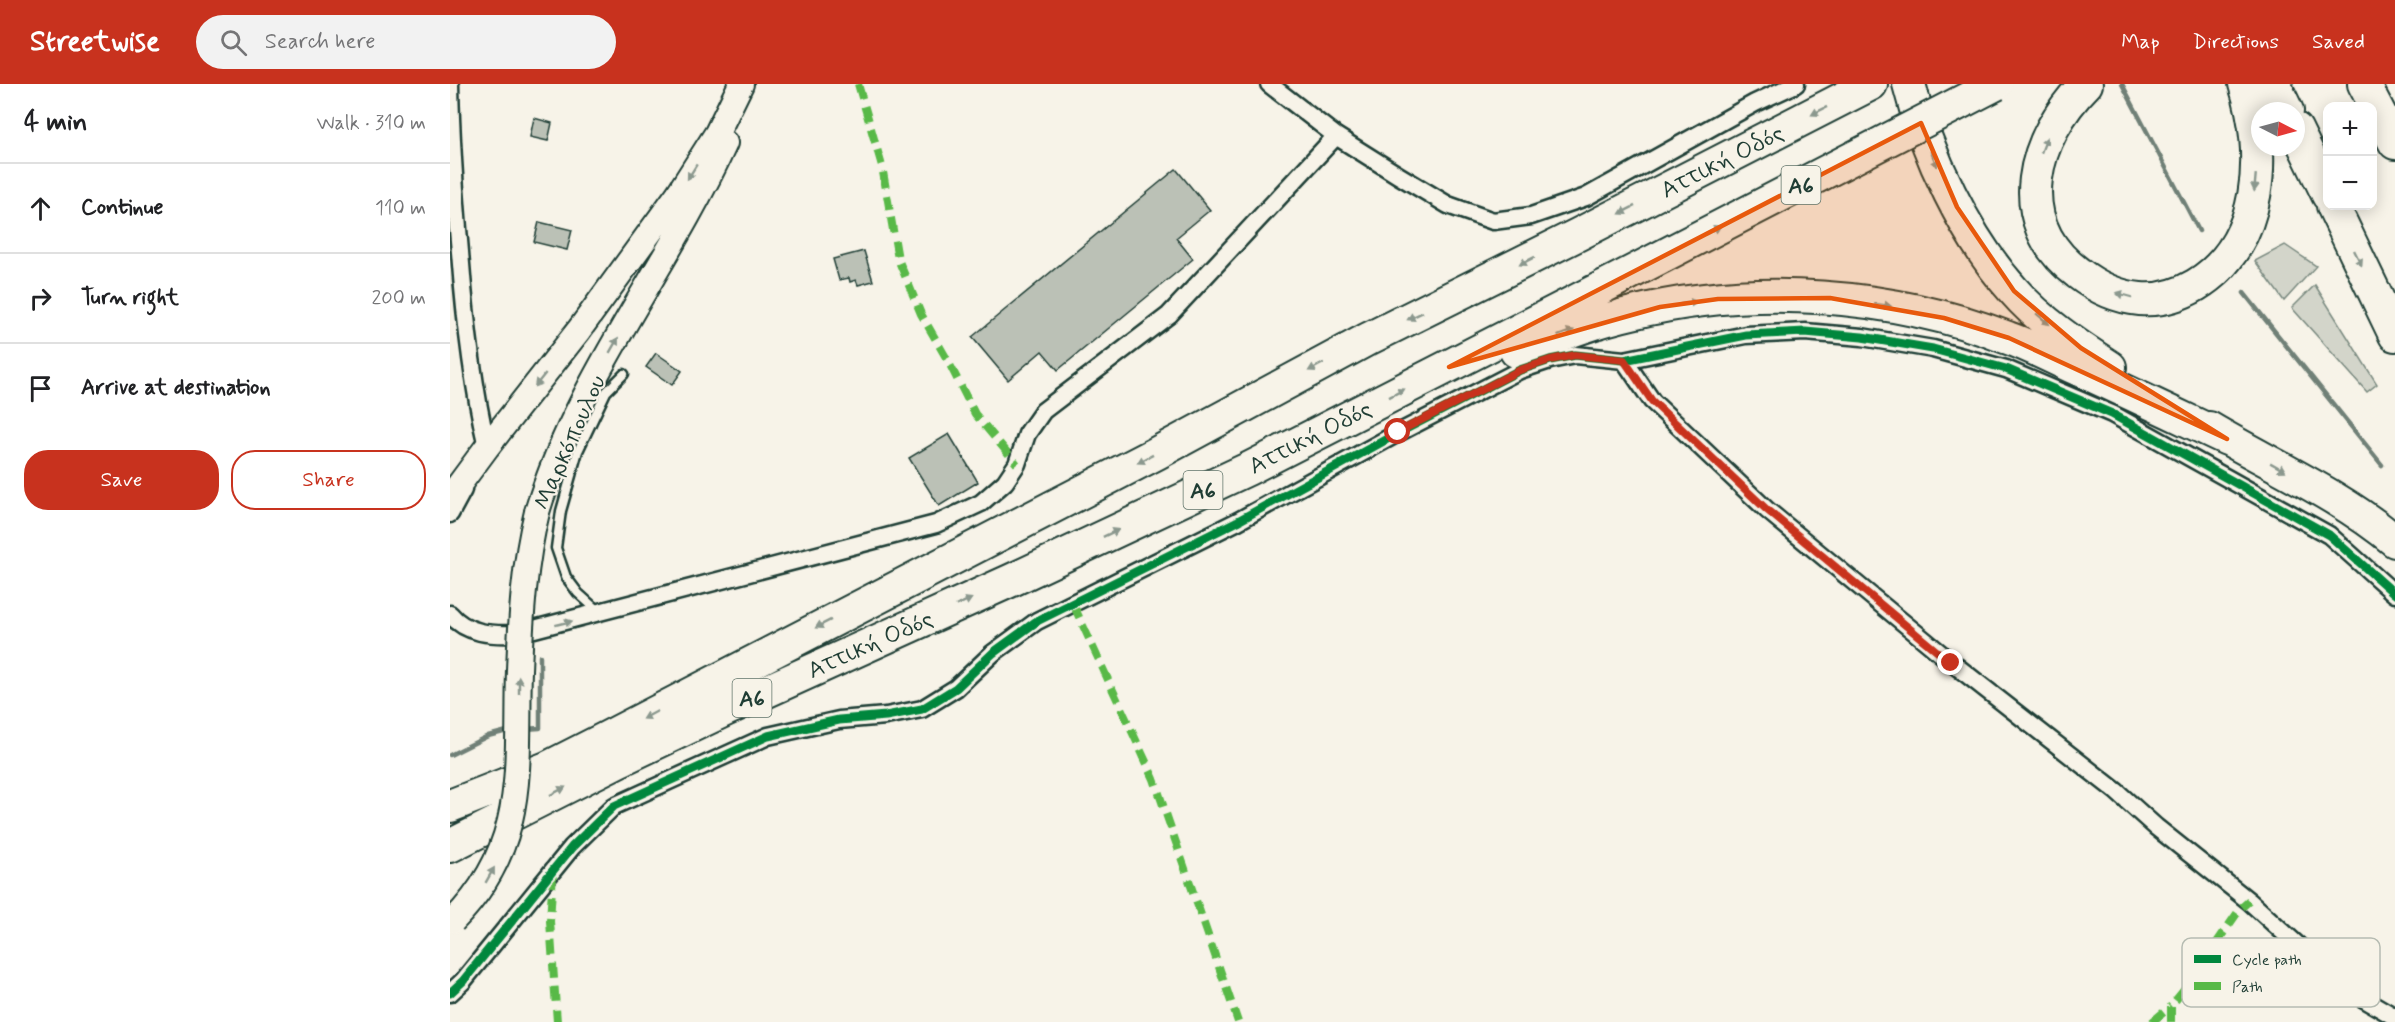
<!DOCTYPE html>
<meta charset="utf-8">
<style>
:root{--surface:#fff;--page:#f2f2f2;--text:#202124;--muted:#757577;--line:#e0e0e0;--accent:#c8321e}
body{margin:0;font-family:Mynerve,sans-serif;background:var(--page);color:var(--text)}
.controls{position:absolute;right:18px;top:18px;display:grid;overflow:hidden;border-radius:12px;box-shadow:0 3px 15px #0003}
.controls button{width:54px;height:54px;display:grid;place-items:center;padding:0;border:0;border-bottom:2px solid var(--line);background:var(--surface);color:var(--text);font:30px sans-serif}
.compass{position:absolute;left:1801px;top:18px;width:54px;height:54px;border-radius:50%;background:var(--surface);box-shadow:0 3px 15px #0003;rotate:96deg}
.stop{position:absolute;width:18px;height:18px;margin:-14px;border:4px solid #c8321e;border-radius:50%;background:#fff}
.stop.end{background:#c8321e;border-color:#fff;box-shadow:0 2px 6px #0008}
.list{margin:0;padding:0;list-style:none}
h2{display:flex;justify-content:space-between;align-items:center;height:78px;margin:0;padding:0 24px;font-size:26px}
h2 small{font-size:20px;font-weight:400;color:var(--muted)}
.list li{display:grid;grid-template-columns:39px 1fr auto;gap:18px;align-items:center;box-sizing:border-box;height:90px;padding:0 24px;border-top:2px solid var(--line)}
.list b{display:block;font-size:22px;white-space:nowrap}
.list em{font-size:20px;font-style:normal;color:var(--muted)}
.actions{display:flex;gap:12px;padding:18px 24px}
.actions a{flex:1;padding:14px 0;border:2px solid var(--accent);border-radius:24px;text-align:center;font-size:21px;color:var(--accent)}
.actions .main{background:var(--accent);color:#fff}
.icon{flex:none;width:33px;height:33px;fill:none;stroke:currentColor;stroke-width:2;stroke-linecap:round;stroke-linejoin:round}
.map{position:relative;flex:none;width:1945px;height:938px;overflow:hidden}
header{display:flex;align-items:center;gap:36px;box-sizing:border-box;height:84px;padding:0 30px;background:var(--accent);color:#fff}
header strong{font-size:28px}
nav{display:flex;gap:33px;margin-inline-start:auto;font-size:21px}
.search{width:420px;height:54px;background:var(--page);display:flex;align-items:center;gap:15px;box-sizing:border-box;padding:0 21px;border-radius:33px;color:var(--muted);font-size:22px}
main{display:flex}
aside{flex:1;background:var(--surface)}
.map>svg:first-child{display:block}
.green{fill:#d3d5ca;stroke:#79897f;stroke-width:1.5}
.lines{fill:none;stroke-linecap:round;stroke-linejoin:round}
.stream{stroke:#6f8077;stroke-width:4.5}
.building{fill:#bbc1b6;stroke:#1f3d34;stroke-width:1.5}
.lane-casing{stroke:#1f3d34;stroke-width:13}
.street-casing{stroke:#1f3d34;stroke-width:21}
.secondary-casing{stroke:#1f3d34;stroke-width:28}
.highway-casing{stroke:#1f3d34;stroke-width:36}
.lane{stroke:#f7f3e8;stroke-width:8}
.street{stroke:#f7f3e8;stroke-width:16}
.secondary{stroke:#f7f3e8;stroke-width:24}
.highway{stroke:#f7f3e8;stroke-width:32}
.secondary-bridge-casing{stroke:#1f3d34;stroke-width:28;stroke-linecap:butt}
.highway-bridge-casing{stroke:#1f3d34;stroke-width:36;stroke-linecap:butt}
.secondary-bridge{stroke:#f7f3e8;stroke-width:24}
.highway-bridge{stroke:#f7f3e8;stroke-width:32}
.quiet{stroke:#58b947;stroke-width:8;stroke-dasharray:15 8;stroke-linecap:butt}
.cycleway-casing{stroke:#f7f3e8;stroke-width:13}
.cycleway{stroke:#00873e;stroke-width:9}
.oneway{fill:#8b988e}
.route{stroke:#c8321e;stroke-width:8}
.marked{fill:#e8590c;fill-opacity:0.2;stroke:#e8590c;stroke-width:4.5;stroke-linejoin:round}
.labels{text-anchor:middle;stroke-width:4.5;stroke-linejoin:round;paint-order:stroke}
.shield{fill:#f7f3e8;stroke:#60746a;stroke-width:1.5}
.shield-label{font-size:22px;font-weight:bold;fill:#1f3d34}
.street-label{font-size:24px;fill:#1f3d34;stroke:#f7f3e8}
.key{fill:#f7f3e8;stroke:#b6bcb2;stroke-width:1.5}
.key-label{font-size:16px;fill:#1f3d34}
</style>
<header>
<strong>Streetwise</strong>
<div class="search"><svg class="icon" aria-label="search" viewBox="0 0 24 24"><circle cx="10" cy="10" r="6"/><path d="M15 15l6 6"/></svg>Search here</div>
<nav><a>Map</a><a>Directions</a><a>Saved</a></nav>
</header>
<main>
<aside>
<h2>4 min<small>Walk · 310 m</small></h2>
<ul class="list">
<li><svg class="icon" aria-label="ahead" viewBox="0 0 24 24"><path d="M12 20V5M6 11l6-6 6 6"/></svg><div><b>Continue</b></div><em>110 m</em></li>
<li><svg class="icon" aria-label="right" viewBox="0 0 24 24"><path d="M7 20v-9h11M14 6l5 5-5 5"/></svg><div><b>Turn right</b></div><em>200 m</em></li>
<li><svg class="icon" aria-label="arrive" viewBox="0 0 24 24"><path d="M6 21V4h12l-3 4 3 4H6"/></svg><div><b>Arrive at destination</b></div></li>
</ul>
<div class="actions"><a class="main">Save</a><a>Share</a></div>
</aside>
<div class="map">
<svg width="1945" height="938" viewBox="0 0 1945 938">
<rect width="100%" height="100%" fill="#f7f3e8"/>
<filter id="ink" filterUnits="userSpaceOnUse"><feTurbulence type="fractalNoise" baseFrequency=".0167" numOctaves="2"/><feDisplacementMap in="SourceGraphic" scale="12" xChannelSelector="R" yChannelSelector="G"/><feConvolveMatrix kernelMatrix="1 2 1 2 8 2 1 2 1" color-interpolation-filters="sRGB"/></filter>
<g filter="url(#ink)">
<!-- green -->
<path class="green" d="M1835 161 1866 182 1834 217 1805 177Z
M1865 201 1927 300 1917 308 1842 224Z"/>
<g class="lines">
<!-- stream -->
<path class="stream" d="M1672 0 1749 147
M1794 209 1932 381
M75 645 90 644V572
M0 671 38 652 61 646"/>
</g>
<!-- building -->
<path class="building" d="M84 34 102 39 98 57 80 53Z
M726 85 760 126 726 154 743 175 608 286 592 267 558 296 522 253Z
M89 138 122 146 117 166 84 158Z
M414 167 423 197 408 201 406 196 400 198 399 194 389 196 383 175Z
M206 269 232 287 222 301 196 283Z
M499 350 528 398 489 422 459 374Z"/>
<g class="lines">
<defs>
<path id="lane" d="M149 528 128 509 116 493 106 464 111 427 128 367 156 308 174 290"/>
<path id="street" d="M0 0C1 56 5 112 10 168 15 234 22 298 37 363L34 368
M819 0 886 52 948 91 998 121 1043 137 1081 132 1136 113 1305 19 1346 0
M1174 276 1202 317 1317 426 1501 578 1666 707 1706 743 1799 817 1864 876 1909 912 1945 933
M0 430 13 406
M0 530C16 550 42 551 65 550L486 440 531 419 555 398 567 380 577 350 593 327 719 231 886 52
M0 909 13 897 122 763 164 722 318 652 389 636 436 632 472 625 506 604 543 569 587 537 788 437 948 349 1070 286 1100 276 1125 271 1174 276 1296 251 1355 248 1412 253 1483 265 1556 285 1662 330 1879 451 1945 510"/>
<path id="secondary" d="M0 413 37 363 129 246 228 110 267 49 291 0
M87 428C127 295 218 184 275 59"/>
<path id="highway" d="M1459 0C1476 69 1516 154 1564 207 1591 238 1626 261 1660 283
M1636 0C1583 53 1558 137 1628 189 1646 203 1668 213 1690 215 1711 217 1729 211 1746 201 1814 160 1817 68 1795 0
M1824 0 1837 27
M1914 0 1945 59
M1846 45 1878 111
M1883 122 1945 251
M1066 267C1104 253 1142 238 1182 229 1303 199 1442 209 1558 254 1581 262 1603 274 1625 284 1676 307 1726 331 1777 355
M1759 344C1821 381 1890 411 1945 457
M0 722 97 684 158 653 707 369 918 255 1129 150 1421 0
M0 762 170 676 275 626 562 496 798 385 1155 202"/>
</defs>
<!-- lane casing -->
<use href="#lane" class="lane-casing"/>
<!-- street casing -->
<use href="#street" class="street-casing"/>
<!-- secondary casing -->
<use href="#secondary" class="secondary-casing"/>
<!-- highway casing -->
<use href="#highway" class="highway-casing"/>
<!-- lane -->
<use href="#lane" class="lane"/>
<!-- street -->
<use href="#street" class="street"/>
<!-- secondary -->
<use href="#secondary" class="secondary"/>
<!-- highway -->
<use href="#highway" class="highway"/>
<defs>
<path id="secondary-bridge" d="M3 837C79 760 66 684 69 586 71 533 74 480 87 428"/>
<path id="highway-bridge" d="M1155 202 1546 0"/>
</defs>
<!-- secondary-bridge casing -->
<use href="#secondary-bridge" class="secondary-bridge-casing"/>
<!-- highway-bridge casing -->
<use href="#highway-bridge" class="highway-bridge-casing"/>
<!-- secondary-bridge -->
<use href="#secondary-bridge" class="secondary-bridge"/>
<!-- highway-bridge -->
<use href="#highway-bridge" class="highway-bridge"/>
<!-- quiet -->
<path class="quiet" d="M408 0 432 82 448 175 471 230 497 275 525 330 567 380
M623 520 704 695 788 938
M103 788 100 837 107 938
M1702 938 1721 922
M1721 938V922L1734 906 1790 825 1799 817"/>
<defs>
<path id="cycleway" d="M0 909 13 897 122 763 164 722 318 652 389 636 436 632 472 625 506 604 543 569 587 537 788 437 948 349 1070 286 1100 276 1125 271 1174 276 1296 251 1355 248 1412 253 1483 265 1556 285 1662 330 1879 451 1945 510"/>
</defs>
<!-- cycleway casing -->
<use href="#cycleway" class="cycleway-casing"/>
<!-- cycleway -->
<use href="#cycleway" class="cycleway"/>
</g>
<!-- one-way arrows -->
<defs><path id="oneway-solid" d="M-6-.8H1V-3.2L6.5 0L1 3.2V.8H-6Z" transform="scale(1.5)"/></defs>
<g class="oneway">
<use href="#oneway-solid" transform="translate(1369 27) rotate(153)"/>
<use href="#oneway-solid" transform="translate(1594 61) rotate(-69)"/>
<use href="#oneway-solid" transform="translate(1484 75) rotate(67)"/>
<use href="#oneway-solid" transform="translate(242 88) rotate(122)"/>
<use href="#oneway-solid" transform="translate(1805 99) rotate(95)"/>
<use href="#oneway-solid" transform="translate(1177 126) rotate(153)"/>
<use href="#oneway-solid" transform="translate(1263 146) rotate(-27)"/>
<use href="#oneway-solid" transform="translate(1908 174) rotate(64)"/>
<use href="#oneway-solid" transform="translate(1077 177) rotate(153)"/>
<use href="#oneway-solid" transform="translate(1674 211) rotate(-165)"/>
<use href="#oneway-solid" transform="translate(1239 219) rotate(-8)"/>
<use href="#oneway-solid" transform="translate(1433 221) rotate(9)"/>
<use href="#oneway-solid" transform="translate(965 232) rotate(154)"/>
<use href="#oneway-solid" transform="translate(1593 235) rotate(40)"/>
<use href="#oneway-solid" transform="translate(1116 249) rotate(-20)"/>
<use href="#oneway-solid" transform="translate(164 261) rotate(-60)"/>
<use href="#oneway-solid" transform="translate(866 283) rotate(152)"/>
<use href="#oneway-solid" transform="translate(90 296) rotate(129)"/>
<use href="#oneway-solid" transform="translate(947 309) rotate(-27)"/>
<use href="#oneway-solid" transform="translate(695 375) rotate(153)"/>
<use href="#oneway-solid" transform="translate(1828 383) rotate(29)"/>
<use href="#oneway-solid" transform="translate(661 449) rotate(-25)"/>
<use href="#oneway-solid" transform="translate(514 518) rotate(-25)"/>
<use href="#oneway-solid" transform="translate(114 539) rotate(-14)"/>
<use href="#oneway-solid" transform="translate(373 540) rotate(153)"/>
<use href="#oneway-solid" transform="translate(69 601) rotate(-90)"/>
<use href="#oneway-solid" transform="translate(200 631) rotate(152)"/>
<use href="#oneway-solid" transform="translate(108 707) rotate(-27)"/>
<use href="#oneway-solid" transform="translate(40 791) rotate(-60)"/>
</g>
</g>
<g class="lines" filter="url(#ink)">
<!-- route -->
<path class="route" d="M948 348 1070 286 1100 276 1125 271 1174 276 1202 317 1317 426 1501 579"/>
</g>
<!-- marked area -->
<path class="marked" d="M1471 39 1507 123 1564 207 1631 264 1777 355 1559 254 1494 234 1380 214 1268 215 1210 223 999 283Z"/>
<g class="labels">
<!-- shield labels -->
<g class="shield">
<rect x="1331.5" y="82" width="39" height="38" rx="4.5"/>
<rect x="733.5" y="387" width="39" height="38" rx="4.5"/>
<rect x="282.5" y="595" width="39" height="38" rx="4.5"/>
</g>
<g class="shield-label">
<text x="1351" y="109">Α6</text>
<text x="753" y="414">Α6</text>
<text x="302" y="622">Α6</text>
</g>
<!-- street labels -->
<g class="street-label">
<text transform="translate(1272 77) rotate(-27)" y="8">Αττική Οδός</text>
<text transform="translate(860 353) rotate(-27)" y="8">Αττική Οδός</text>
<text transform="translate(119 358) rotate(-66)" y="8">Μαρκόπουλου</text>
<text transform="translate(420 560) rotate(-24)" y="8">Αττική Οδός</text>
</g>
</g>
<!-- legend -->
<rect x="1732" y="854" width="198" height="69" rx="9" class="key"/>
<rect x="1744" y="871" width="27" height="8" fill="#00873e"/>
<rect x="1744" y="898" width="27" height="8" fill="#58b947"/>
<g class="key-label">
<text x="1782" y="881">Cycle path</text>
<text x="1782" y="908">Path</text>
</g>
</svg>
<div class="controls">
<button>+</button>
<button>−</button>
</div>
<svg class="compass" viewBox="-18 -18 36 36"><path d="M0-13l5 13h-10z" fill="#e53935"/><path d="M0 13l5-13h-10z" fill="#757577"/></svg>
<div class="stop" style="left:948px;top:348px"></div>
<div class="stop end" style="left:1501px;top:579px"></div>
</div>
</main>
